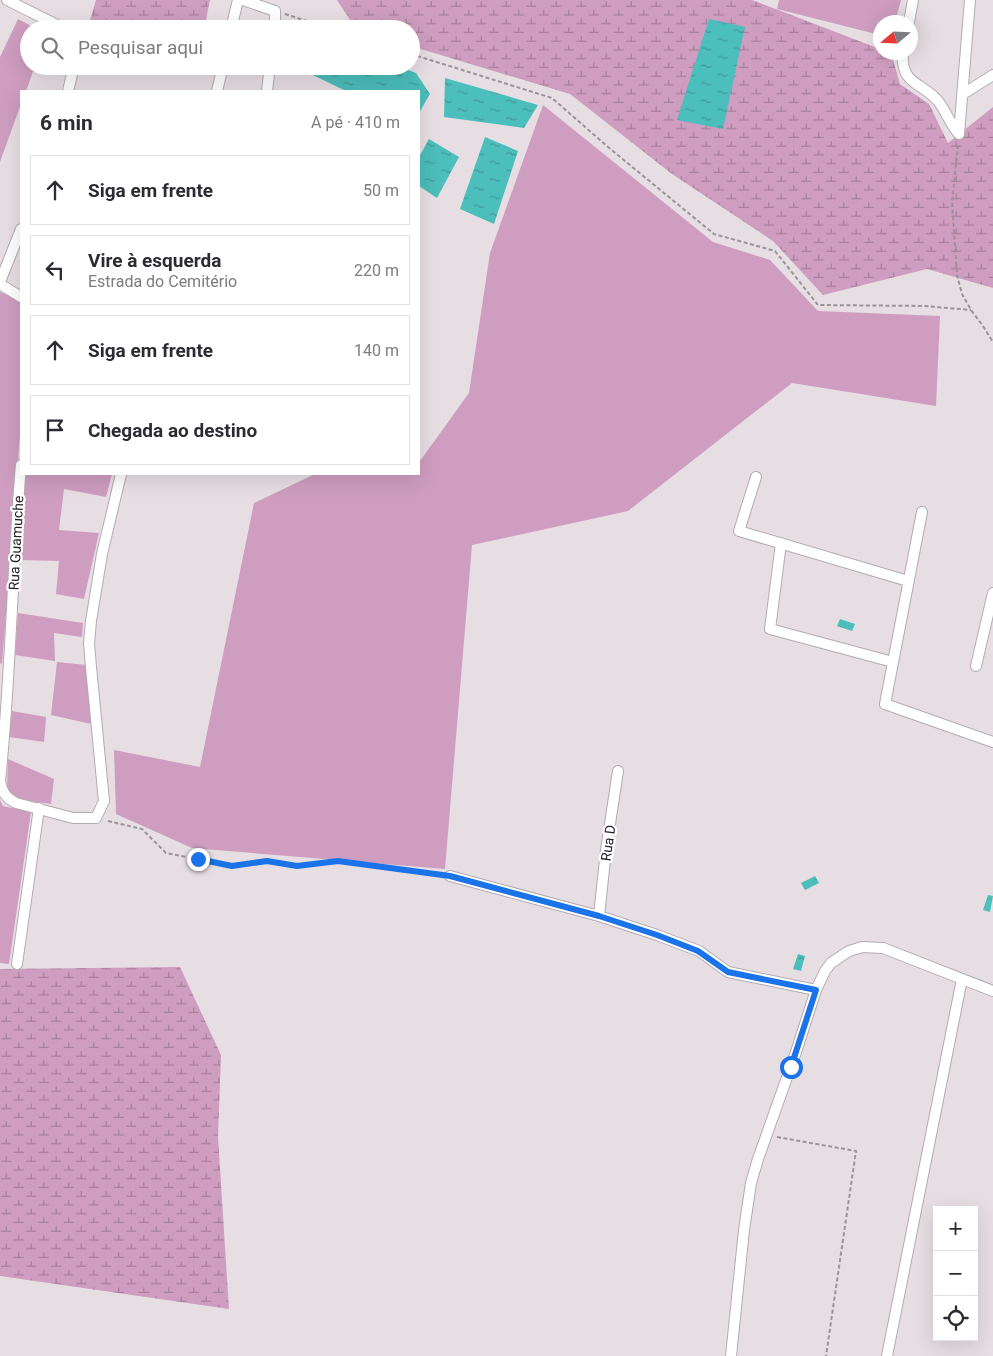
<!DOCTYPE html>
<html lang="pt">
<meta charset="utf-8">
<style>
:root{--surface:#fff;--page:#f2f2f3;--text:#2b2b33;--muted:#7c7c81;--line:#e1e1e2}
body{margin:0;font-family:Roboto,sans-serif;background:var(--page);color:var(--text)}
.controls{position:absolute;right:15px;bottom:15px;display:grid;overflow:hidden;border-radius:0px;box-shadow:0 5px 20px #0002}
.controls button{width:45px;height:45px;display:grid;place-items:center;padding:0;border:0;border-bottom:1px solid var(--line);background:var(--surface);color:var(--text);font:25px sans-serif}
.compass{position:absolute;left:873px;top:15px;width:45px;height:45px;border-radius:50%;background:var(--surface);box-shadow:0 5px 20px #0002;rotate:251deg}
.stop{position:absolute;width:15px;height:15px;margin:-11px;border:4px solid #1a73e8;border-radius:50%;background:#fff}
.stop.end{background:#1a73e8;border-color:#fff;box-shadow:0 1px 5px #0008}
.list{margin:0;padding:0;list-style:none}
h2{display:flex;justify-content:space-between;align-items:center;height:65px;margin:0;padding:0 20px;font-size:21px}
h2 small{font-size:16px;font-weight:400;color:var(--muted)}
.list li{display:grid;grid-template-columns:32px 1fr auto;gap:15px;align-items:center;box-sizing:border-box;height:70px;margin:0 10px 10px;padding:0 10px;border:1px solid var(--line);border-radius:0px}
.list b{display:block;font-size:19px;white-space:nowrap}
.list p{margin:0;font-size:16px;white-space:nowrap;color:var(--muted)}
.list em{font-size:16px;font-style:normal;color:var(--muted)}
.icon{flex:none;width:28px;height:28px;fill:none;stroke:currentColor;stroke-width:2;stroke-linecap:round;stroke-linejoin:round}
.map{position:relative;flex:none;width:993px;height:1356px;overflow:hidden}
.search{position:absolute;background:var(--surface);box-shadow:0 5px 20px #0002;left:20px;top:20px;width:400px;height:55px;display:flex;align-items:center;gap:12px;box-sizing:border-box;padding:0 18px;border-radius:28px;color:var(--muted);font-size:19px}
.panel{position:absolute;background:var(--surface);box-shadow:0 5px 20px #0002;left:20px;top:90px;width:400px;height:385px;border-radius:0px}
.map>svg:first-child{display:block}
.grass{fill:#ce9dbf}
.wetland{fill:url(#wetland-marsh)}
.water{fill:url(#water-ripples)}
.lines{fill:none;stroke-linecap:round;stroke-linejoin:round}
.minor-casing{stroke:#b3abb0;stroke-width:12}
.path{stroke:#9a9398;stroke-width:2;stroke-dasharray:4 2.5;stroke-linecap:butt}
.minor{stroke:#fff;stroke-width:10}
.route{stroke:#1a73e8;stroke-width:6}
.labels{text-anchor:middle;stroke-width:4.5;stroke-linejoin:round;paint-order:stroke}
.street-label{font-size:14px;fill:#262325;stroke:#fff}
</style>
<div class="map">
<svg width="993" height="1356" viewBox="0 0 993 1356">
<defs>
<pattern id="wetland-marsh" width="20" height="14" patternUnits="userSpaceOnUse" patternTransform="scale(1.25)"><rect width="20" height="14" fill="#ce9dbf"/><path d="M1 5h8M5 5V1M11 12h8M15 12V8" fill="none" stroke="#a7809b"/></pattern>
<pattern id="water-ripples" width="26" height="14" patternUnits="userSpaceOnUse" patternTransform="scale(1.25)"><rect width="26" height="14" fill="#4cbebb"/><path d="M2 4q2-2 4 0t4 0M15 11q2-2 4 0t4 0" fill="none" stroke="#3f9a98"/></pattern>
</defs>
<rect width="100%" height="100%" fill="#e7dee4"/>
<!-- grass -->
<path class="grass" d="M779 0H901L895 22H880V35L777 9Z
M18 19 37 29H29V66H35L26 91H21V104L0 162V57Z
M543 105 713 242 770 260 818 311 940 316 936 406 792 383 628 511 472 545 445 869 192 848 116 814 114 750 200 767 254 503 315 474H419V461H420L469 393 490 253Z
M0 292 21 301V422L2 664 0 663Z
M25 474H112L106 497 64 489 59 530 99 533 84 599 56 594 59 561 20 560Z
M18 613 83 623 82 637 54 633 55 661 15 655Z
M57 662 86 665 91 724 51 715Z
M12 711 46 717 44 742 9 737Z
M8 759 54 779 51 804 16 799 7 788Z
M0 800 3 806 31 812 9 964 0 963Z"/>
<!-- wetland -->
<path class="wetland" d="M96 0H210L204 29H112L88 27Z
M337 0H752L880 49V52L891 53 900 84 929 104 948 143 993 107V288L927 269 823 295 773 241 672 174 570 94 411 46V29H356Z
M180 967 221 1055 218 1137 229 1309 0 1276V969Z"/>
<!-- water -->
<path class="water" d="M709 19 745 27 723 129 677 120Z
M294 66H398L416 73 430 94 419 113V91H346Z
M445 78 538 105 524 128 444 117Z
M485 137 518 151 494 224 460 209Z
M429 139 459 157 437 198 419 186V157Z
M840 619 855 624 852 631 837 626Z
M815 876 819 883 805 890 801 883Z
M988 895 993 896 990 912 983 910Z
M798 954 805 956 801 971 793 969Z"/>
<g class="lines">
<defs>
<path id="minor" d="M7 0 65 29
M243 0 275 11V29
M909 22 913 0
M231 29 238 0
M903 52C900 85 922 82 938 101 946 111 950 124 959 134
M68 91 74 66
M217 91 223 66
M267 91 270 66
M963 94 993 75
M959 134 970 0
M0 282 21 229
M0 284 21 297
M21 465C12 570 11 676 0 781 2 792 6 798 16 803L73 818H96L104 801 91 667 89 643 91 621 102 554 121 474
M756 477 739 531 908 581
M922 512 885 704 993 742
M781 543 770 629 893 662
M976 666 993 593
M450 876 599 916 657 935 699 951 728 972 816 990
M599 916 606 850 618 771
M17 964 39 808
M731 1356 744 1230 751 1183 758 1159 796 1052 816 990 825 971 831 963 849 951 862 947 883 948 993 991
M887 1356 962 979"/>
</defs>
<!-- minor casing -->
<use href="#minor" class="minor-casing"/>
<!-- path -->
<path class="path" d="M285 14 331 29
M411 54 552 98 608 147 714 234 775 251 818 305 925 306 971 310
M958 145 952 203 957 275 962 294 971 310 983 326 993 342
M108 821 142 829 166 853 231 866 267 861 297 866 338 861 439 875
M777 1137 856 1151 826 1356"/>
<!-- minor -->
<use href="#minor" class="minor"/>
</g>
<g class="lines">
<!-- route -->
<path class="route" d="M198 859 232 866 267 861 297 866 338 861 450 876 599 916 657 935 698 951 728 972 816 990 791 1067"/>
</g>
<g class="labels">
<!-- street labels -->
<g class="street-label">
<text transform="translate(16 543) rotate(-87)" y="5">Rua Guamuche</text>
<text transform="translate(608 843) rotate(-82)" y="5">Rua D</text>
</g>
</g>
</svg>
<div class="controls">
<button>+</button>
<button>−</button>
<button><svg class="icon" aria-label="locate" viewBox="0 0 24 24"><circle cx="12" cy="12" r="6"/><path d="M12 2v4M12 18v4M2 12h4M18 12h4"/></svg></button>
</div>
<svg class="compass" viewBox="-18 -18 36 36"><path d="M0-13l5 13h-10z" fill="#e53935"/><path d="M0 13l5-13h-10z" fill="#7c7c81"/></svg>
<div class="stop" style="left:791px;top:1067px"></div>
<div class="stop end" style="left:198px;top:859px"></div>
<div class="search"><svg class="icon" aria-label="search" viewBox="0 0 24 24"><circle cx="10" cy="10" r="6"/><path d="M15 15l6 6"/></svg>Pesquisar aqui</div>
<section class="panel">
<h2>6 min<small>A pé · 410 m</small></h2>
<ul class="list">
<li><svg class="icon" aria-label="ahead" viewBox="0 0 24 24"><path d="M12 20V5M6 11l6-6 6 6"/></svg><div><b>Siga em frente</b></div><em>50 m</em></li>
<li><svg class="icon" aria-label="left" viewBox="0 0 24 24"><path d="M17 20v-9H6M10 6l-5 5 5 5"/></svg><div><b>Vire à esquerda</b><p>Estrada do Cemitério</p></div><em>220 m</em></li>
<li><svg class="icon" aria-label="ahead" viewBox="0 0 24 24"><path d="M12 20V5M6 11l6-6 6 6"/></svg><div><b>Siga em frente</b></div><em>140 m</em></li>
<li><svg class="icon" aria-label="arrive" viewBox="0 0 24 24"><path d="M6 21V4h12l-3 4 3 4H6"/></svg><div><b>Chegada ao destino</b></div></li>
</ul>
</section>
</div>
